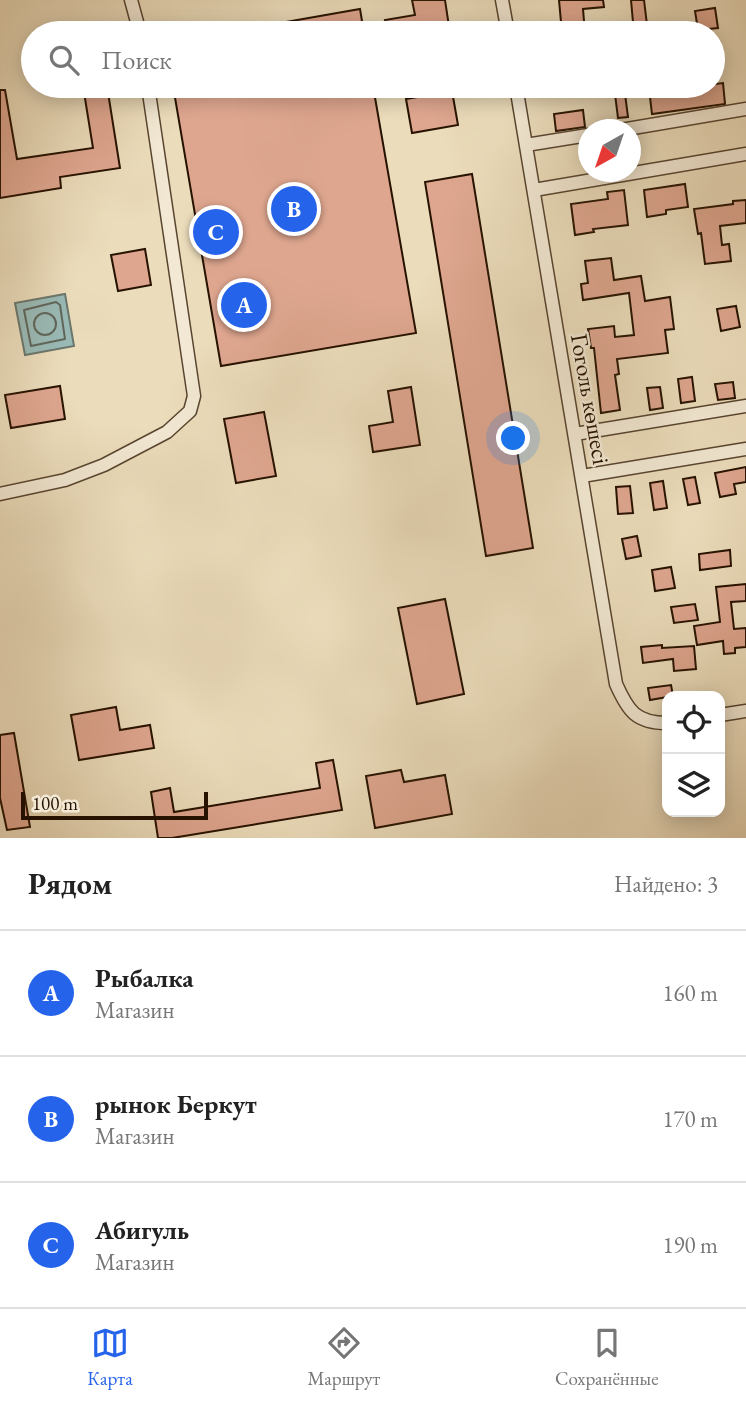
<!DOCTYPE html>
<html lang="ru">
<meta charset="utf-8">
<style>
:root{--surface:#fff;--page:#f6f6f6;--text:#222;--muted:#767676;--line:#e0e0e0;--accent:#2563eb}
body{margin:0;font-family:"EB Garamond",serif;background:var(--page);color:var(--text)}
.controls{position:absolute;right:21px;bottom:21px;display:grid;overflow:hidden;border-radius:14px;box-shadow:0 4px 18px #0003}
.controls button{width:63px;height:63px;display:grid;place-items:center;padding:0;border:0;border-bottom:2px solid var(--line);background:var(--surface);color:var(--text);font:35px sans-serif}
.compass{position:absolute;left:578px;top:119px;width:63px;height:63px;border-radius:50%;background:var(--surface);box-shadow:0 4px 18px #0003;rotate:220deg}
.scale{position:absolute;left:21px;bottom:18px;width:187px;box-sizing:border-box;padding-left:7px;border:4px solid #271200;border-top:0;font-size:19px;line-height:24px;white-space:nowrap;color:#271200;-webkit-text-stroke:5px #f2e8d3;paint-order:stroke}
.you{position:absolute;left:514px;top:439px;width:24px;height:24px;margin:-18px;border:5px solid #fff;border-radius:50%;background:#1a73e8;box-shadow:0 0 0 10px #1a73e833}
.badge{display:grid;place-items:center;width:46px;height:46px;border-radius:50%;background:var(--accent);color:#fff;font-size:23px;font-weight:700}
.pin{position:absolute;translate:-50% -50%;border:4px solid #fff;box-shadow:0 2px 7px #0006}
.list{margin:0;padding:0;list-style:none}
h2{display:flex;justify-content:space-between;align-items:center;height:91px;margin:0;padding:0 28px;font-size:30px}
h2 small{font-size:23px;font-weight:400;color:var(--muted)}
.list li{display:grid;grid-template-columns:46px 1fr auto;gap:21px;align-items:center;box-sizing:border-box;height:126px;padding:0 28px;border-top:2px solid var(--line)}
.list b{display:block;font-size:26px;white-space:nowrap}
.list p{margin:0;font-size:23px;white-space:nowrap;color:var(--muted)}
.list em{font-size:23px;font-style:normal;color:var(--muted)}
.icon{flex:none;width:38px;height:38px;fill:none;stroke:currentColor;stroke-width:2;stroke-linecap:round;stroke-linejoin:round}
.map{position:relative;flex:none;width:746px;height:838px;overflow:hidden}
.search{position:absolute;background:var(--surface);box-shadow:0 4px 18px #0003;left:21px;right:21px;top:21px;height:77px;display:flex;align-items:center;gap:18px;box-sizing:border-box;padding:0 24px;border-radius:38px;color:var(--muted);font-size:26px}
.sheet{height:469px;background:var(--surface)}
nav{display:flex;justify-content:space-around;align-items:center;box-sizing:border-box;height:98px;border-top:2px solid var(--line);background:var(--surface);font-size:19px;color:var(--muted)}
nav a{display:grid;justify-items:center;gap:4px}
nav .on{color:var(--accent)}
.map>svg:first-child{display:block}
.water{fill:#99bab6;stroke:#6b776d;stroke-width:2}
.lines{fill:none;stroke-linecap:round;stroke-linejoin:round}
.shore{stroke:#60665b;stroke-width:2}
.building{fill:#dea68f;stroke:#271200;stroke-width:2}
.street-casing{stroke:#58442f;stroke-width:15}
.street{stroke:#f2e8d3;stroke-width:12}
.labels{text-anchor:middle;stroke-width:5;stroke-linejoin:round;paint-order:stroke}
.street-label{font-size:24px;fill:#271200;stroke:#f2e8d3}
</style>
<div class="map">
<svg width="746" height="838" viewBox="0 0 746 838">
<rect width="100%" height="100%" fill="#ebdcbb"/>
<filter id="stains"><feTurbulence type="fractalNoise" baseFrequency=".00286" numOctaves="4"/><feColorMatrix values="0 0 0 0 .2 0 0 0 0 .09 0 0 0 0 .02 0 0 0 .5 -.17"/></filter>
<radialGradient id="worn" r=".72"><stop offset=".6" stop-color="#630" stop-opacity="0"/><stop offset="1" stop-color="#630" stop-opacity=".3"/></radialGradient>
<!-- water -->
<path class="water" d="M65 294 74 346 25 355 15 303Z"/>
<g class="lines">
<!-- shore -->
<path class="shore" d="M56 302 60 305 65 339 31 346 24 310Z
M34 324a11 11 0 1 1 22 0a11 11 0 1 1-22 0Z"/>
</g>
<!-- building -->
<path class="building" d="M412 0H445L450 33H388L385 20 415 15Z
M559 0H603L604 7 583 9 585 33H562Z
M631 0H644L648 33H634Z
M715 8 718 28 698 30 695 11Z
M360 9 364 33H282L280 23Z
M723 83 725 104 652 114 650 97 675 94 674 89Z
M83 86H107L120 168 60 177 61 188 0 198V90H5L17 159 93 148Z
M173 86H373L416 333 221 366Z
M614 86H624L628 117 618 118Z
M452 91 458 125 412 133 406 99Z
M583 110 585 127 556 131 554 114Z
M472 174 533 548 486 556 425 182Z
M685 184 688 207 666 210V214L647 217 644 190Z
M624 190 628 225 593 229 594 232 575 235 571 204 608 199 607 192Z
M746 200V223L720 226 722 245 729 244 731 261 705 264 701 233 698 234 694 209 733 204V201Z
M145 249 151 285 118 291 111 255Z
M611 258 614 280 641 276 645 301 670 297 674 329 665 330 668 353 617 359 619 374 615 375 620 410 601 413 594 348H591L588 329 614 326 615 337 634 335 629 293 583 300 581 284 588 283 585 261Z
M736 306 740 327 721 331 717 309Z
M692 377 695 401 681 403 678 379Z
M733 382 735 398 718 400 715 384Z
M60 386 65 419 11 428 5 395Z
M411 387 420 445 373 452 369 426 393 422 388 391Z
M660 387 663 408 650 410 647 388Z
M264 412 276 476 236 483 224 419Z
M746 467V482L734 484 736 494 720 497 715 473Z
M695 477 700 503 688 505 683 479Z
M663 481 667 508 654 510 650 483Z
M630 486 633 513 618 514 616 487Z
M637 536 641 556 626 559 622 539Z
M730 550 731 566 700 570 699 554Z
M671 567 675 588 655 591 652 570Z
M746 584V601L731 602 734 629 746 628V647L735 648V653L724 654 723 641 697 645 694 626 720 622 716 587Z
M445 599 464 694 417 704 398 608Z
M695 604 698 620 674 623 671 607Z
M662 645V648L694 646 696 669 674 671 673 659 643 663 641 647Z
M671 685 673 696 650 700 648 688Z
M116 707 120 730 150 725 154 748 79 760 71 715Z
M14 733 30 827 7 830 0 798V735Z
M333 760 342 810 172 838H158L151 792 170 788 174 812 320 788 316 763Z
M401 770 404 782 445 775 452 814 375 828 366 776Z"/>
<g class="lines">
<defs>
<path id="street" d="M131 0 140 33
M502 0 508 33
M516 86 616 684C628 711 636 723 667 723
M621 130 746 109
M526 145 588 135
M534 190 746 154
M575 434 746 406
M582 476 746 449
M0 494 65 480 104 465 167 432 190 411 194 396 148 86
M720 715 746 711"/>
</defs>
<!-- street casing -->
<use href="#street" class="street-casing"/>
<!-- street -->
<use href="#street" class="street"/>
</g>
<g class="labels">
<!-- street labels -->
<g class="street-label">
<text transform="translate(590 399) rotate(80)" y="8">Гоголь көшесі</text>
</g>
</g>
<rect width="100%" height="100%" filter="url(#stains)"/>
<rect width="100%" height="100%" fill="url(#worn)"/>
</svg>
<div class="controls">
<button><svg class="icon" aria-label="locate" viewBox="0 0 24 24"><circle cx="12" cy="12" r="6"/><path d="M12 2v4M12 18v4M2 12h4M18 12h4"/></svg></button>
<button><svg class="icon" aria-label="layers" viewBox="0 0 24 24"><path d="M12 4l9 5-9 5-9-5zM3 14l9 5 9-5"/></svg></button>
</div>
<svg class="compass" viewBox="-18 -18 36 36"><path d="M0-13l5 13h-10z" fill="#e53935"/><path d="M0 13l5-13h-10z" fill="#767676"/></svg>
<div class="scale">100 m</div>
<div class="you"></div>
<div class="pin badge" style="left:244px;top:305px">A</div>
<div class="pin badge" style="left:294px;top:209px">B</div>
<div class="pin badge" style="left:216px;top:232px">C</div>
<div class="search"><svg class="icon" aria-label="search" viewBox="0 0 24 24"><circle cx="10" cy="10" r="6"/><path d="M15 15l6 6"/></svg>Поиск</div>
</div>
<section class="sheet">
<h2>Рядом<small>Найдено: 3</small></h2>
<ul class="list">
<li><span class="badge">A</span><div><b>Рыбалка</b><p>Магазин</p></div><em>160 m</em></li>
<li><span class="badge">B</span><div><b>рынок Беркут</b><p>Магазин</p></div><em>170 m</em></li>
<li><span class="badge">C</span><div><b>Абигуль</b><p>Магазин</p></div><em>190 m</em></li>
</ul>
</section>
<nav>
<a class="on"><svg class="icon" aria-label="map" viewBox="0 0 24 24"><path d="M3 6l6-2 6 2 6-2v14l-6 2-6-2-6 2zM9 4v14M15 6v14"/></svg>Карта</a>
<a><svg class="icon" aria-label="directions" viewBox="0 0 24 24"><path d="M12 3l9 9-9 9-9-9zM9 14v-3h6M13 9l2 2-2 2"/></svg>Маршрут</a>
<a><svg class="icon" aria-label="saved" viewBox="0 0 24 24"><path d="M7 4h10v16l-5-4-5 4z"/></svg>Сохранённые</a>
</nav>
